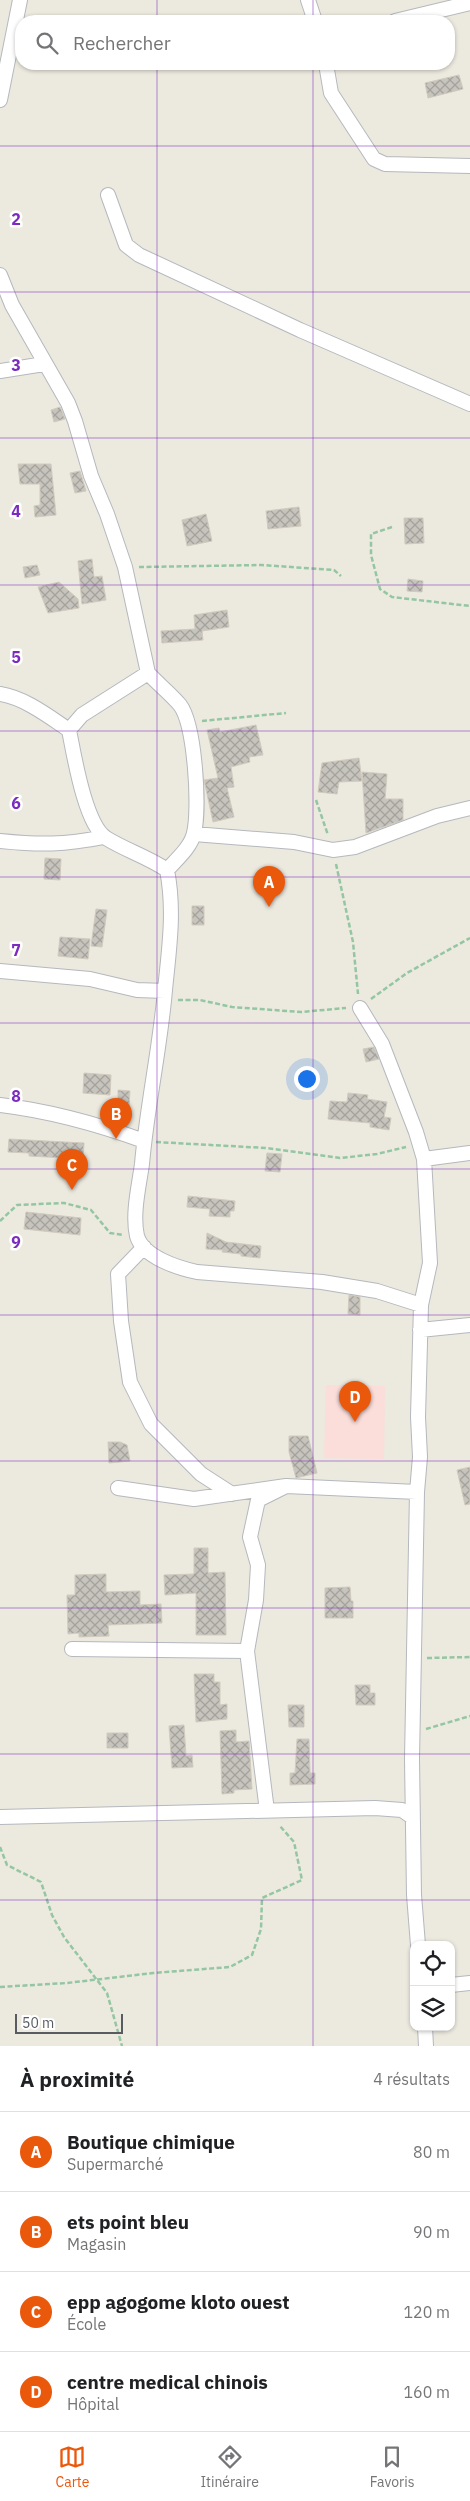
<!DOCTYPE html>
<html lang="fr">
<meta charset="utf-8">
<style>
:root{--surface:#fff;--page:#f6f6f6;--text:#202124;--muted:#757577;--line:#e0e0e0;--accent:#ea580c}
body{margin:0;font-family:"IBM Plex Sans",sans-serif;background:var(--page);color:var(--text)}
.controls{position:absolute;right:15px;bottom:15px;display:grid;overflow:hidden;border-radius:10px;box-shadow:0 1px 4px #0004}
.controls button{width:45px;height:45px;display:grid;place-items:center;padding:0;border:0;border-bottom:1px solid var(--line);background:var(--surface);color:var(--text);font:25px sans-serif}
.scale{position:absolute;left:15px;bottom:12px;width:108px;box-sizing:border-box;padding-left:5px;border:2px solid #585c61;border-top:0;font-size:14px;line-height:18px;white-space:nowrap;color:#585c61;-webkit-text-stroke:4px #fff;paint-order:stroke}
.you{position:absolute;left:306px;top:1078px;width:18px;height:18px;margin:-12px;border:4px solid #fff;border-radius:50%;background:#1a73e8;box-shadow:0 0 0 8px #1a73e833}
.badge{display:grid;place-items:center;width:32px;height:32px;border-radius:50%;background:var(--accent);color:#fff;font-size:16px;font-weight:700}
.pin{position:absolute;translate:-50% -41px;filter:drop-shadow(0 1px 2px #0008)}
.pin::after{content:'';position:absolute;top:26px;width:18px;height:15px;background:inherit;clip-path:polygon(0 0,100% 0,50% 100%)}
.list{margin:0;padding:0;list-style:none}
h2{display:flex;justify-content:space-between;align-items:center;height:65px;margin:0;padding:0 20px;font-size:21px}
h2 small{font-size:16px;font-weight:400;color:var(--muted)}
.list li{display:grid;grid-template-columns:32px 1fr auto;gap:15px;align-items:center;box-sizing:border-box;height:80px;padding:0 20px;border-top:1px solid var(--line)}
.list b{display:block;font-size:19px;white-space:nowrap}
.list p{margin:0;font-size:16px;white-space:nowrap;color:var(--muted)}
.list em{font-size:16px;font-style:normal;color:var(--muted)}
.icon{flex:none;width:28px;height:28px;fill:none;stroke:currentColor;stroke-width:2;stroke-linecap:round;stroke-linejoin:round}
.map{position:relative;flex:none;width:470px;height:2046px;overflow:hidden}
.search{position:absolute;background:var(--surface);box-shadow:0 1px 4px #0004;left:15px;right:15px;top:15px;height:55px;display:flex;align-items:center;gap:12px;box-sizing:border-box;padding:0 18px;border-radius:20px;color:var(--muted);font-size:19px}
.sheet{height:385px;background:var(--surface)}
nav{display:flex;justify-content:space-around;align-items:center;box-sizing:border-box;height:70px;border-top:1px solid var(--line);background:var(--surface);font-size:14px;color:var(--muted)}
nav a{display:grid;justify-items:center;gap:2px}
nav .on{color:var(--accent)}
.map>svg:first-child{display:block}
.medical{fill:#fbddda}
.building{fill:url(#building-cross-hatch);stroke:#d1cbbe}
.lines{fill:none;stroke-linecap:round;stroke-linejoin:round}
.minor-casing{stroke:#b5b8bd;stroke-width:16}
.path{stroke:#94c6a2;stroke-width:2.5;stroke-dasharray:5 2.5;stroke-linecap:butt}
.minor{stroke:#fff;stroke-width:14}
.grid{fill:none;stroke:#7b2cbf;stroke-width:1;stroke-opacity:0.55}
.grid-label{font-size:16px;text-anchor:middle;font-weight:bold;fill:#7b2cbf;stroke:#fff;stroke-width:5;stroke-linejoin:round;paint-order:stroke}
</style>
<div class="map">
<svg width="470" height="2046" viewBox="0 0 470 2046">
<defs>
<pattern id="building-cross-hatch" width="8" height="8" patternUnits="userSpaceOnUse" patternTransform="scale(1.25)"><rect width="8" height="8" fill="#c7c4bd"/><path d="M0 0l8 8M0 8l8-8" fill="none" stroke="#a4a29d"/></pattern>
</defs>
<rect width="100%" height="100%" fill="#ece9df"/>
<!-- medical -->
<path class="medical" d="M326 1385 385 1386 384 1459 324 1458Z"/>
<!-- building -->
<path class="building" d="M459 75 463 89 428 98 425 83Z
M60 407 65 419 54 422 51 410Z
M18 464H51L56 515 35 517 34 506 40 505V484H20Z
M80 471 86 491 75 493 70 473Z
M299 507 301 526 268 529 266 511Z
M206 514 212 541 187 546 182 520Z
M404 518H423L424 543 405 544Z
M92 559 94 577 102 576 106 600 82 604 78 561Z
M37 565 40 575 25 578 23 567Z
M408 579 423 581 422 592 407 591Z
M59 582 78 599 79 608 48 613 38 587Z
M227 610 229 627 202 631 203 640 162 643 161 631 195 629 194 615Z
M256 725 263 755 249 757 250 762 231 767 234 787 227 788 234 817 213 822 204 780 218 778 207 730 219 728 220 732Z
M359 758 362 781 339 782 337 794 318 792 322 763Z
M362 772 387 774 385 799H403V820L366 833Z
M45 858 61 859 60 880 44 879Z
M192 906H204V925H192Z
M96 909 107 910 102 947 91 946Z
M60 937 90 939 88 959 58 956Z
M374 1047 379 1059 366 1062 363 1049Z
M84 1073 111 1075 110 1095 83 1093Z
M118 1090 130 1091 129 1106 118 1105Z
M348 1093 368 1095 367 1099 387 1102 384 1117 391 1118 389 1130 370 1127V1123L328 1119 330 1101 347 1102Z
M9 1139 84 1143 83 1159 29 1156V1153L8 1152Z
M267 1153 282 1154 280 1172 265 1171Z
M188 1196 235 1201 234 1211H230V1217L209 1216 210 1209 187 1207Z
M26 1212 81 1218 80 1235 24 1229Z
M207 1233 226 1242 261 1246 260 1258 241 1256V1254L222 1252 223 1250 206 1249Z
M349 1295 360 1297V1315L348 1314Z
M289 1436H308L317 1473 296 1478 289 1452Z
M108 1442H120L127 1445 130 1461 109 1463Z
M470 1467V1504L465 1505 457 1470Z
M194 1548H208V1573L225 1572 226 1635H196V1593L165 1595 164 1575 194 1574Z
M106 1574V1592L140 1591V1605L161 1604 162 1623 108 1625 109 1636 79 1637V1633L68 1634 67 1595H75V1575Z
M350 1587 351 1601H353V1618H325V1588Z
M194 1674H214V1682H220V1705L227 1704V1719L196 1722Z
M355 1685H370V1693H375V1705H356Z
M288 1705H304V1727H289Z
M184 1725 186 1756 192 1755 193 1767 172 1768 169 1726Z
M236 1730V1742L249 1741 252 1789 234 1790V1793L222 1794 220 1731Z
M107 1733H128V1748H107Z
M297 1739H309L310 1773H315V1784L290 1785V1773H295Z"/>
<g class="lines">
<defs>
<path id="minor" d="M308 0 315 21
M395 21 470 3
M326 64 331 93 374 159 385 164 470 166
M0 100 20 0
M108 195 126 245 139 255 300 330 470 404
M0 275 12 305 68 403 75 421 91 476 107 514 125 567 148 673 82 715 69 730
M0 371 44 364
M148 673C158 684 171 694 180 705 195 725 200 808 194 833 191 847 177 859 167 870
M0 694C25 698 48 716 69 730 74 755 85 824 106 838 125 850 148 857 167 870 175 911 169 949 165 990 160 1049 147 1106 142 1164 139 1186 132 1214 137 1236 143 1257 178 1268 197 1272L322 1282 377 1291 421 1305
M194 834 294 842 333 850 355 847 437 816 470 808
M0 841C40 845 64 845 104 837
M0 971 90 979 137 990 165 991
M360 1008 382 1044 416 1132 424 1159 430 1263 421 1305 418 1417 420 1457 417 1492 412 1759 414 1895 418 1945
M0 1105C50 1111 97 1124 144 1141
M424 1159 470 1153
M144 1247 118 1274 121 1321 130 1382 151 1424 201 1474 232 1494
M420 1330 470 1325
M118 1488 194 1499 286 1486 417 1492
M72 1649 247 1651
M267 1811 247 1651 256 1600 258 1565 250 1537 258 1500 286 1486
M0 1817 375 1808 402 1810 412 1817
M451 1985 470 1983
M425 2027 426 2046"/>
</defs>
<!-- minor casing -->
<use href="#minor" class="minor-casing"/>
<!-- path -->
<path class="path" d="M392 527 371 534V555L380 589 392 597 470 606
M139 567 262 565 334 570 341 576
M202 721 286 713
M316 800 328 835
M336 864 353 942 358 994
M371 999 407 973 470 938
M178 1000H200L232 1007 301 1012 346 1008
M156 1142 266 1148 340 1158 377 1154 406 1147
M0 1221 17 1205 64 1203 91 1210 110 1233 124 1235
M427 1658 470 1657
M426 1729 470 1716
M0 1847 7 1865 41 1882 52 1915 64 1937 107 1993 122 2046
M0 1987 67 1983 153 1973 230 1967 252 1955 261 1929 262 1898 302 1880 294 1842 279 1825"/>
<!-- minor -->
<use href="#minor" class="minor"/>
</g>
<!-- grid -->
<path class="grid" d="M157 0V21M313 0V21M157 64V2046M313 64V2046M0 146H470M0 292H470M0 438H470M0 585H470M0 731H470M0 877H470M0 1023H470M0 1169H470M0 1315H470M0 1461H470M0 1608H470M0 1754H470M0 1900H470"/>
<g class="grid-label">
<text x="16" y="225">2</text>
<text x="16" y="371">3</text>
<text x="16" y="517">4</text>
<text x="16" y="663">5</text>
<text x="16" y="809">6</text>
<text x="16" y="956">7</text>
<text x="16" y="1102">8</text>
<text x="16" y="1248">9</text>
</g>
</svg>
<div class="controls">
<button><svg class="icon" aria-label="locate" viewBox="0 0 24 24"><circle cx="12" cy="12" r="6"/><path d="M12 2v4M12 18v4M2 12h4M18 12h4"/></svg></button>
<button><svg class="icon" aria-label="layers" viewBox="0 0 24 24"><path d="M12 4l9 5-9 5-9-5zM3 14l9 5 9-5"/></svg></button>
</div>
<div class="scale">50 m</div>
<div class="you"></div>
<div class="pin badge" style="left:269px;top:907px">A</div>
<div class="pin badge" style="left:116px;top:1139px">B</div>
<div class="pin badge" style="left:72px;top:1190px">C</div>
<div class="pin badge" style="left:355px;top:1422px">D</div>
<div class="search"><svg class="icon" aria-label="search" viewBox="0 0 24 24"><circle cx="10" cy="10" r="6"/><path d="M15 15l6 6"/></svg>Rechercher</div>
</div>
<section class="sheet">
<h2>À proximité<small>4 résultats</small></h2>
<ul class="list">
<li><span class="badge">A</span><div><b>Boutique chimique</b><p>Supermarché</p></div><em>80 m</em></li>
<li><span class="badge">B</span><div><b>ets point bleu</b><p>Magasin</p></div><em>90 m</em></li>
<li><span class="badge">C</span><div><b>epp agogome kloto ouest</b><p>École</p></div><em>120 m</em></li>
<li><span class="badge">D</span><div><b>centre medical chinois</b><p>Hôpital</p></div><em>160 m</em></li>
</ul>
</section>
<nav>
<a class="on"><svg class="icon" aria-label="map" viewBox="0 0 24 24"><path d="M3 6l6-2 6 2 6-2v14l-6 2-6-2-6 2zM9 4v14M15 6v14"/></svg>Carte</a>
<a><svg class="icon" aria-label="directions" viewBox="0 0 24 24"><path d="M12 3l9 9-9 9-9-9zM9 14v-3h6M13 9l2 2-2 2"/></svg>Itinéraire</a>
<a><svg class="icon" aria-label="saved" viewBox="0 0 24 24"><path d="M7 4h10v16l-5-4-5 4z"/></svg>Favoris</a>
</nav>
